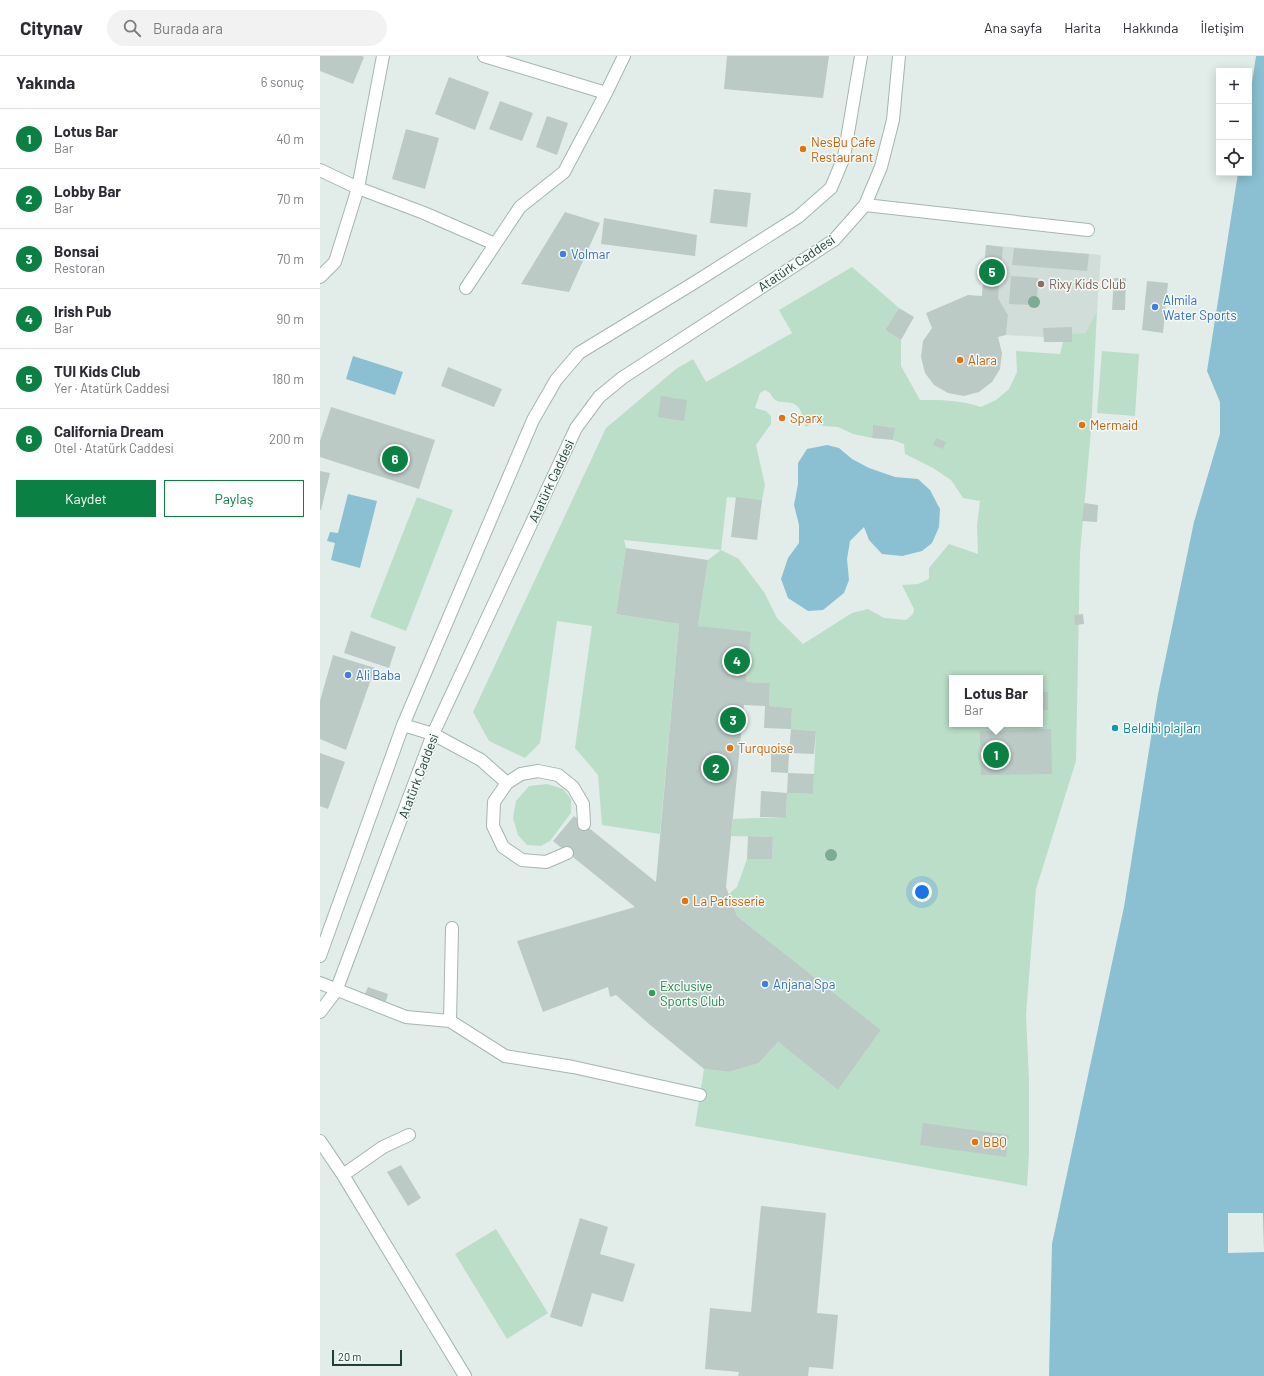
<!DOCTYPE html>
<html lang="tr">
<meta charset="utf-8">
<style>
:root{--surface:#fff;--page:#f2f2f3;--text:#2b2b33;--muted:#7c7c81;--line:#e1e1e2;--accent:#0b8043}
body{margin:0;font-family:Barlow,sans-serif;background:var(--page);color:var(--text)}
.controls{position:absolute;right:12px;top:12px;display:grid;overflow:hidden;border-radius:0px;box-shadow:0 2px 10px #0003}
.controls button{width:36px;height:36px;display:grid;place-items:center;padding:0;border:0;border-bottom:1px solid var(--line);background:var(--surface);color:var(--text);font:20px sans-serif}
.scale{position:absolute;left:12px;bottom:10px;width:70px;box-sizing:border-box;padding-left:4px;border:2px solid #223e39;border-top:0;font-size:11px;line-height:14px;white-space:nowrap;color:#223e39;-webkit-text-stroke:3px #f3f9f7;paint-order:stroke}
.you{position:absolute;left:602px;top:836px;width:14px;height:14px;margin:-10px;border:3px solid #fff;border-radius:50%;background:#1a73e8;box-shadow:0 0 0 6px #1a73e833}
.badge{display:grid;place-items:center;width:26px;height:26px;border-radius:50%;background:var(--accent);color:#fff;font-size:13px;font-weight:700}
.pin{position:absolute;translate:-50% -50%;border:2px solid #fff;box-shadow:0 1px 4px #0006}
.popup{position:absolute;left:629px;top:619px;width:94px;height:52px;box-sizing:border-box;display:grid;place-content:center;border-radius:0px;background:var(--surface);filter:drop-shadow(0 1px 3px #0005);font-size:13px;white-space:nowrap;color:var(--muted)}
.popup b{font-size:15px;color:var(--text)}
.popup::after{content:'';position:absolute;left:50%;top:100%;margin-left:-8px;border:8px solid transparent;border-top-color:var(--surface)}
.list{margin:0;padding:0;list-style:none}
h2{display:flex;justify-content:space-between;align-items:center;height:52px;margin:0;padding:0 16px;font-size:17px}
h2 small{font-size:13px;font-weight:400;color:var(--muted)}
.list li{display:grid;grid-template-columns:26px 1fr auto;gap:12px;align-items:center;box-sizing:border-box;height:60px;padding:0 16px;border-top:1px solid var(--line)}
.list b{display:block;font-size:15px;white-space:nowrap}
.list p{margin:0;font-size:13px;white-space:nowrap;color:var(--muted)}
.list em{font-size:13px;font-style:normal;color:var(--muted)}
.actions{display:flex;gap:8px;padding:12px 16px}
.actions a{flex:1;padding:9px 0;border:1px solid var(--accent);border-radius:0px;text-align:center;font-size:14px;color:var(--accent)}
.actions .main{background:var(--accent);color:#fff}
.icon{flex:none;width:22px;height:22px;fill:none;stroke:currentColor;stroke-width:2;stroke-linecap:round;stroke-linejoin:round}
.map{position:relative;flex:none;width:944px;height:1320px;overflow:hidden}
header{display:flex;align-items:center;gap:24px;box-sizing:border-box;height:56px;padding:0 20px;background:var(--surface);border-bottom:1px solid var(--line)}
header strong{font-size:19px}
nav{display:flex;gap:22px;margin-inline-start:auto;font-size:14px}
.search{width:280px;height:36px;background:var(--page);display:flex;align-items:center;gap:10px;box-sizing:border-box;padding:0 14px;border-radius:22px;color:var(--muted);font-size:15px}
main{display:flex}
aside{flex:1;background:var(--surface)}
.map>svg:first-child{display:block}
.built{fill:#d1ddd8}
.green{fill:#bbdec8;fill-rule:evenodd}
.water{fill:#8ac0d2}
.pier{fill:#e2ede9}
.building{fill:#bbcac5}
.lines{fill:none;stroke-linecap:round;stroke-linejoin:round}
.minor-tunnel{stroke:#bccac6;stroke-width:12;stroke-dasharray:12 6;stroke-linecap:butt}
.minor-casing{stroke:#a5b5b1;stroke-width:14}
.minor{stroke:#fff;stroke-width:12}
.tree{fill:#7eab94}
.food-dot{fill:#e8710a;stroke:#f3f9f7;stroke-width:1.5}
.shop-dot{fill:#3f7fe0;stroke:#f3f9f7;stroke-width:1.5}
.education-dot{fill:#8d6e63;stroke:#f3f9f7;stroke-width:1.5}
.culture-dot{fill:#0f9aa8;stroke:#f3f9f7;stroke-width:1.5}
.leisure-dot{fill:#2e9e5b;stroke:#f3f9f7;stroke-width:1.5}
.labels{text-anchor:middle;stroke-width:3;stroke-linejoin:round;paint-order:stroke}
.food-label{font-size:13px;fill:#c56008;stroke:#f3f9f7;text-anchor:start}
.shop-label{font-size:13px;fill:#366cbe;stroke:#f3f9f7;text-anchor:start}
.street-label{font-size:13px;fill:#223e39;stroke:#f3f9f7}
.education-label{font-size:13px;fill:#785e54;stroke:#f3f9f7;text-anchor:start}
.culture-label{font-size:13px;fill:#0d838f;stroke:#f3f9f7;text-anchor:start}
.leisure-label{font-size:13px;fill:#27864d;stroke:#f3f9f7;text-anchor:start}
</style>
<header>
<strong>Citynav</strong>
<div class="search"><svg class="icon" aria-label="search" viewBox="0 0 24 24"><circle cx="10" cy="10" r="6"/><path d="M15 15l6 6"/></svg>Burada ara</div>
<nav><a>Ana sayfa</a><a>Harita</a><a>Hakkında</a><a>İletişim</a></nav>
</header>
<main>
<aside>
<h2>Yakında<small>6 sonuç</small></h2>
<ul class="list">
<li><span class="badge">1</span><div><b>Lotus Bar</b><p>Bar</p></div><em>40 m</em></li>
<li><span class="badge">2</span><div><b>Lobby Bar</b><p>Bar</p></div><em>70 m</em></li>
<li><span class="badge">3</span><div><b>Bonsai</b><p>Restoran</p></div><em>70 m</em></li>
<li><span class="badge">4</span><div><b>Irish Pub</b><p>Bar</p></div><em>90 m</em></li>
<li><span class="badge">5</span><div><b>TUI Kids Club</b><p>Yer · Atatürk Caddesi</p></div><em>180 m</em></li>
<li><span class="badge">6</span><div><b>California Dream</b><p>Otel · Atatürk Caddesi</p></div><em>200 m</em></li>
</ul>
<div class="actions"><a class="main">Kaydet</a><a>Paylaş</a></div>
</aside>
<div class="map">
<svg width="944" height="1320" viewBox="0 0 944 1320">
<rect width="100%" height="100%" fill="#e2ede9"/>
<!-- built -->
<path class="built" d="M666 189 781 199 777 255 765 277 752 286H724V281L686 279 688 259 678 242 662 240Z"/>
<!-- green -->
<path class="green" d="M532 211 579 252 565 274 581 284V310L600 344C621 344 641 344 661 351L676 344 689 333 697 316 696 295 740 298 743 286H752V278L765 277 777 255 771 375 760 497 756 705 716 833 706 959 709 1023V1098L707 1130 375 1070 384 1013 409 1016 439 1007 458 986 518 1034 561 974 417 860 409 838 417 831 427 803H452L453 781 411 780 413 763 437 762H466L467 737 493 738 496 675 471 673 472 652 449 650 450 627 426 626 430 581 378 570 388 504 401 494 304 484 306 492 296 558 359 568 340 778 282 769 278 719 255 692 272 570 237 565 220 687 205 702 169 685 153 656 286 372 356 313 373 303 386 326 472 277 459 254ZM445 334 450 337C458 353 467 341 477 350 482 354 483 364 486 371L494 366 503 370 518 371 533 378 552 382 553 370 574 372 573 384 584 388 585 398 613 412 631 424 643 442 660 445 657 470 658 498 629 488 609 512V523L598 528 582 529 594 553 593 558 586 564 564 562 548 553 532 557 483 588 457 562 444 536 419 503 401 494 407 441 442 444 445 429 436 389 451 368V360L446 355 435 352 440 337ZM632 622H720V668H632Z
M782 295 819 298 815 360 777 357Z
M97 441 133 454 86 575 50 561Z
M227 728 243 733 251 743V757L230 785 221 790 207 789 198 779 193 762 196 745 209 730Z
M176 1173 228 1257 187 1283 135 1198Z"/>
<!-- water -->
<path class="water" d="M936 0H944V1320H729L732 1188 804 851 838 638 874 466 900 378V346L887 315 918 117H929V47Z
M33 300 83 316 75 339 26 323Z
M507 389 519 392 532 403 549 412 575 421 598 423 610 434 620 453 619 471 612 487 602 495 582 500 562 498 549 484 544 471 530 485 527 503 529 524 524 537 503 554 488 555 468 542 461 523 468 502 479 487V469L474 449 478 428V407L487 393Z
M28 438 57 445 40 512 11 504 15 487 7 485 10 476 18 477Z"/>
<!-- pier -->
<path class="pier" d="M908 1157H943L944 1196 908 1197Z"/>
<!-- building -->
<path class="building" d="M0 0H42L44 1 33 28 0 15Z
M407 0H509L503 42 404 33Z
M129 21 169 36 155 74 115 58Z
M180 45 213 57 202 85 169 73Z
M227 60 248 67 237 99 216 91Z
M86 73 119 82 105 133 72 123Z
M394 133 431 137 427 171 390 167Z
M245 156 280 167 249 236 201 228Z
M284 162 377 179 375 200 281 188Z
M666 189 683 191 678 242 688 259 686 279 678 281 682 297 680 313 672 326 659 336 644 340 628 337 614 329 605 317 601 301 603 285 612 272 606 257 648 239 662 240Z
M694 192 769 198 767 215 692 209Z
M691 220 718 222 717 242H712V249L689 248Z
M794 222H806L805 254H792Z
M827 225 848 227 843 277 822 274Z
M579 252 594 261 581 284 565 274Z
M752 271V286H724L723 272Z
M128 311 182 333 174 351 121 330Z
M341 340 367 344 364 365 338 361Z
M11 351 115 384 99 433 0 401V385Z
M553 369 575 372 573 384 552 382Z
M616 382 626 386 623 393 613 389Z
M0 415 10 417 1 454H0Z
M416 441 442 444 437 484 411 481Z
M764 447 778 449 777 466 762 465Z
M306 492 388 504 378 570 431 576 426 626 450 627 449 650 472 652 471 673 444 672 445 650 424 649 406 831 417 860 561 974 518 1034 458 986 439 1007 409 1016 384 1013 329 968 296 939 290 941 288 931 223 956 197 885 315 851 233 785 254 760 336 826 359 568 296 558Z
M763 558 764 568 755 569 754 559Z
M31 575 76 591 69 612 24 597Z
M13 599 55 612 26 694 0 683V645Z
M720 636H728V654H720Z
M471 673 496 675 494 698 469 697Z
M731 673 732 718 661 719 660 675Z
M451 696 469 697 468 717 451 716Z
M0 697 25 706 8 753 0 750Z
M468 717 494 718 493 738 467 737Z
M441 735 467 737 466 762 440 761Z
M428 780 453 781 452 803H427Z
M48 931 68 938 65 948 44 940Z
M603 1067 689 1079 686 1101 600 1089Z
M81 1109 101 1142 88 1150 67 1116Z
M441 1150 506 1157 497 1257 518 1259 513 1313 489 1311 488 1320H418L419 1316 385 1313 390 1252 431 1256Z
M260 1162 288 1171 280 1198 315 1208 303 1246 272 1237 262 1271 230 1261Z"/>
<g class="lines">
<!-- minor-tunnel -->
<path class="minor-tunnel" d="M247 797 264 768"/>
<defs>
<path id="minor" d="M164 0 286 37
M0 114 38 132 104 157 175 188
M545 149 768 174
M0 221 15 206 38 132 63 0
M146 232 200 151 244 116 286 37 304 0
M83 669 113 678 161 704 187 727
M247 797 226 806 202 804 183 791 173 770 174 746 187 727 201 718 218 715 238 719 253 731 263 748 264 768
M0 900 83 669 213 364 236 324 259 297 377 225 478 161 511 132 524 101 541 0
M0 927 86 961 130 965 185 1000 253 1011 380 1039
M0 956 16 935 113 678 256 372 279 341 302 322 514 184 545 149 561 111 573 64 579 0
M130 965 132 872
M0 1085 23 1119 145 1320
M23 1119 63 1091 89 1079"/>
</defs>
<!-- minor casing -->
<use href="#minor" class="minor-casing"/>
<!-- minor -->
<use href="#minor" class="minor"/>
</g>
<!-- trees -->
<g class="tree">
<circle cx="714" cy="246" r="6"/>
<circle cx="511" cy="799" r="6"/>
</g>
<!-- markers -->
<g class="food-dot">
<circle cx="483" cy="93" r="4"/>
<circle cx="640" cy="304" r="4"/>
<circle cx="462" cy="362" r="4"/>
<circle cx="762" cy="369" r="4"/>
<circle cx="410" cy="692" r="4"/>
<circle cx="365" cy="845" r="4"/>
<circle cx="655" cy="1086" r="4"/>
</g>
<g class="shop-dot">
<circle cx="243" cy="198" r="4"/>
<circle cx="835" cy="251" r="4"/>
<circle cx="28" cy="619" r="4"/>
<circle cx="445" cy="928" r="4"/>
</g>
<circle class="education-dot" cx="721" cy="228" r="4"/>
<circle class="culture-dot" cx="795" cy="672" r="4"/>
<circle class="leisure-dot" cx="332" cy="937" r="4"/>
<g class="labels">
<!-- food labels -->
<g class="food-label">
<text x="491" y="91">NesBu Cafe<tspan x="491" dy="15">Restaurant</tspan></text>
<text x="648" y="309">Alara</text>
<text x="470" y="367">Sparx</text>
<text x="770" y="374">Mermaid</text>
<text x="418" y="697">Turquoise</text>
<text x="373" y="850">La Patisserie</text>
<text x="663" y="1091">BBQ</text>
</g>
<!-- shop labels -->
<g class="shop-label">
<text x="251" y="203">Volmar</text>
<text x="843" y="249">Almila<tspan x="843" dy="15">Water Sports</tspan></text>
<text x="36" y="624">Ali Baba</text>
<text x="453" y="933">Anjana Spa</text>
</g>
<!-- street labels -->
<g class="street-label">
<text transform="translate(476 207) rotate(-34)" y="5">Atatürk Caddesi</text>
<text transform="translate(231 425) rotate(-65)" y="5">Atatürk Caddesi</text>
<text transform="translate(98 720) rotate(-69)" y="5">Atatürk Caddesi</text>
</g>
<!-- education labels -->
<g class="education-label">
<text x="729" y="233">Rixy Kids Club</text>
</g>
<!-- culture labels -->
<g class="culture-label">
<text x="803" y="677">Beldibi plajları</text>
</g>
<!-- leisure labels -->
<g class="leisure-label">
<text x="340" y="935">Exclusive<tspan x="340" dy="15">Sports Club</tspan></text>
</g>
</g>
</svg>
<div class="controls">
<button>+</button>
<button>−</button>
<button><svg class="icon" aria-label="locate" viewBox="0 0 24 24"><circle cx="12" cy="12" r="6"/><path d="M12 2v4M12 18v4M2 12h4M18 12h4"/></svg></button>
</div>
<div class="scale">20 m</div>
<div class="you"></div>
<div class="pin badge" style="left:676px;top:699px">1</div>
<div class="popup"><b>Lotus Bar</b>Bar</div>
<div class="pin badge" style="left:396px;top:712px">2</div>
<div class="pin badge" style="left:413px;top:664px">3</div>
<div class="pin badge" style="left:417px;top:605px">4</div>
<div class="pin badge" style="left:672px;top:216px">5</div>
<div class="pin badge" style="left:75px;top:403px">6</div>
</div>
</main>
